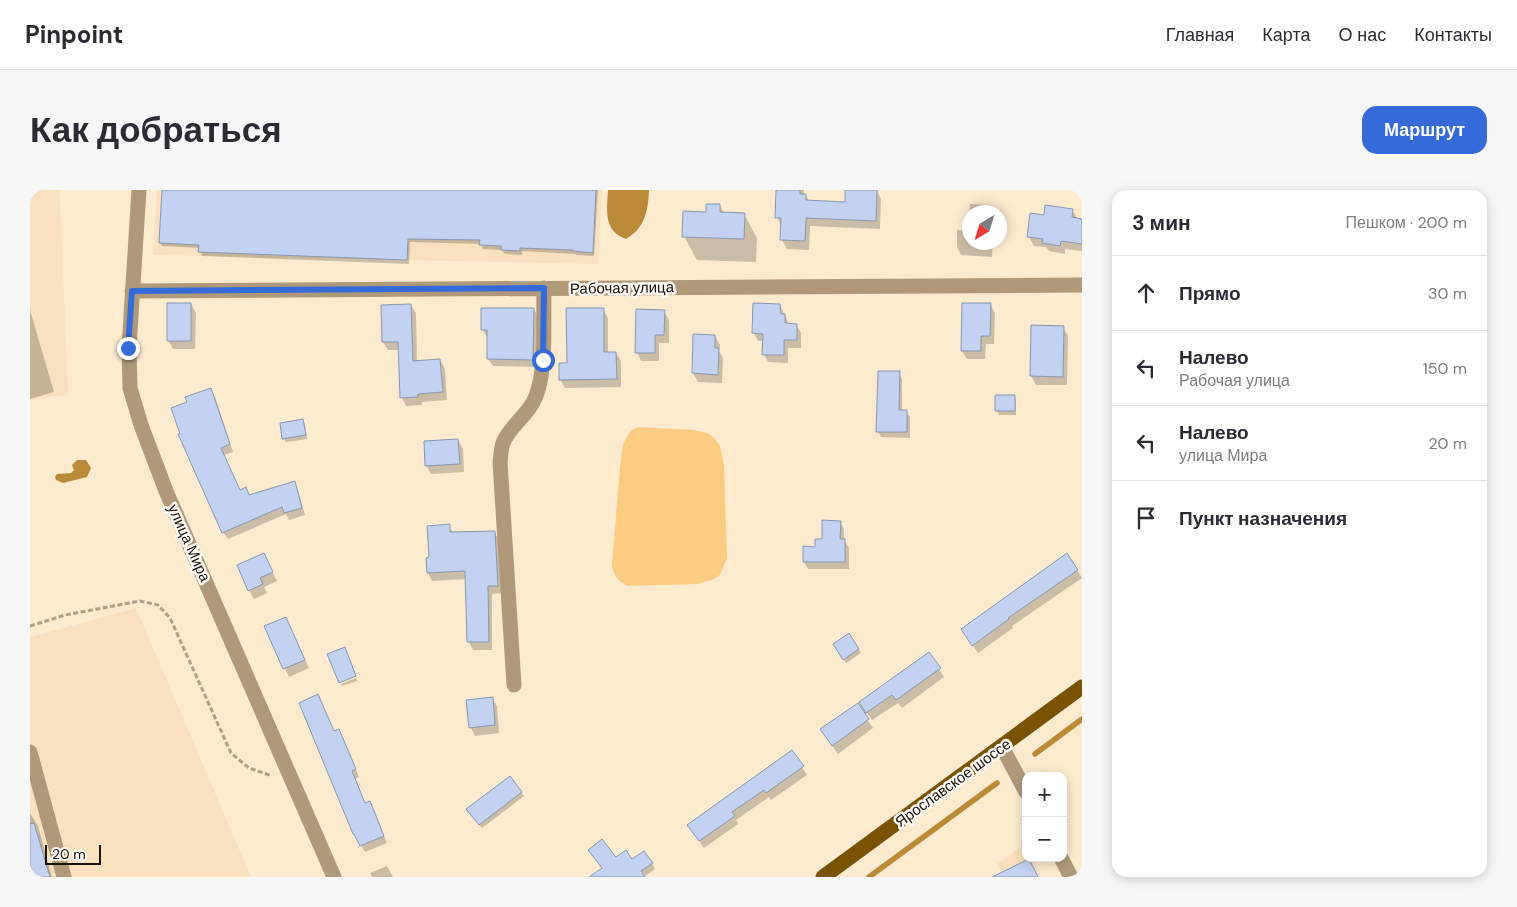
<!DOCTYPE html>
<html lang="ru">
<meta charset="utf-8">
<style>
:root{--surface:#fff;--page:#f7f7f7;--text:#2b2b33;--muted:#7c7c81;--line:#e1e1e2;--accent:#356ad9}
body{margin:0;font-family:"DM Sans",sans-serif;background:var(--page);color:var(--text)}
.controls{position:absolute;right:15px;bottom:15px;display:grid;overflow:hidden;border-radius:10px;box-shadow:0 2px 12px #0003}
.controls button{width:45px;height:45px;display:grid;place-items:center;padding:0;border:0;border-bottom:1px solid var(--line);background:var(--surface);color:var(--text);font:25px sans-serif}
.compass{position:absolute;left:932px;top:15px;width:45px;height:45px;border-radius:50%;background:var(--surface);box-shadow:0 2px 12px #0003;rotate:218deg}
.scale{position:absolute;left:15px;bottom:12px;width:56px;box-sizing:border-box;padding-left:5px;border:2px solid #181108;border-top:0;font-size:14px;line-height:18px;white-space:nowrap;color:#181108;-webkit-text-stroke:4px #fefaf5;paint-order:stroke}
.stop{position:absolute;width:15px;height:15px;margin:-11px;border:4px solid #356ad9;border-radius:50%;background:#fff}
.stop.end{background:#356ad9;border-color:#fff;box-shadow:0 1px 5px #0008}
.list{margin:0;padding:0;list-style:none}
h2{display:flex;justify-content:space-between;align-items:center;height:65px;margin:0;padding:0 20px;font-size:21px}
h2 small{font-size:16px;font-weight:400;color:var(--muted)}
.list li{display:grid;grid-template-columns:32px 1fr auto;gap:15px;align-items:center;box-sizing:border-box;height:75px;padding:0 20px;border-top:1px solid var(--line)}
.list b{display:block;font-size:19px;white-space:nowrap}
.list p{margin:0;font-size:16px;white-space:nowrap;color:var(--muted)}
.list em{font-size:16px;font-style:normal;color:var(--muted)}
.icon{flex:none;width:28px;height:28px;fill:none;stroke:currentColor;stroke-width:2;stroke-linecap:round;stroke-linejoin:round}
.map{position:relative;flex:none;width:1052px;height:687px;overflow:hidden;border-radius:15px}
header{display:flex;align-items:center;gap:30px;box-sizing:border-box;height:70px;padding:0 25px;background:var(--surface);border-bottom:1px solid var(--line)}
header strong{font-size:24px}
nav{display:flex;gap:28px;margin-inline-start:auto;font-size:18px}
.intro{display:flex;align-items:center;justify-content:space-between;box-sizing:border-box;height:120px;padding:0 30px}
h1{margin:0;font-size:35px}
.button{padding:12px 22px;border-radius:15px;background:var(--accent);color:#fff;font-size:18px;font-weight:700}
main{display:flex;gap:30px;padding:0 30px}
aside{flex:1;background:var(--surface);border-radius:15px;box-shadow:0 2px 12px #0003}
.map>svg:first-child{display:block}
.built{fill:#f9e1bf}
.green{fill:#fccc82}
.water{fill:#bb8a37}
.shadow{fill:#0003}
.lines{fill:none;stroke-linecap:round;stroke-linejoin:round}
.stream{stroke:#bb8a37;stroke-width:5.5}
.building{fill:#c2d2f0;stroke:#8896b0}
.path{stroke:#ad9f89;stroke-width:3;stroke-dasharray:5 2.5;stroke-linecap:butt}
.minor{stroke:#af9979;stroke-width:15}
.major{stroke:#795302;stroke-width:15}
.route{stroke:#356ad9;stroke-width:6}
.labels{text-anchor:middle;stroke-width:5;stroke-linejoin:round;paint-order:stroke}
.street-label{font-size:15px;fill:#181108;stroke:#fefaf5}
</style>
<header>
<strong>Pinpoint</strong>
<nav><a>Главная</a><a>Карта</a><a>О нас</a><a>Контакты</a></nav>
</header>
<div class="intro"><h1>Как добраться</h1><a class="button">Маршрут</a></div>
<main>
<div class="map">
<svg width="1052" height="687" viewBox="0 0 1052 687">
<rect width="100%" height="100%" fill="#fdebcf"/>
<!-- built -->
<path class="built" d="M0 0H30L38 205 0 210Z
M127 0H572L568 74 123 65Z
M106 418 221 687H0V447Z
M995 654 996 668H1002L1011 687H974L967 674Z"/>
<!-- green -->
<path class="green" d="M608 237 664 240 677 243 684 248 690 256 694 274 697 368 690 385 682 390 667 394 598 396C588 391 583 385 582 375L590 277 593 254 598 245 602 240Z"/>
<!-- water -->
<path class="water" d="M578 0H619C618 21 615 38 596 49 573 41 577 20 578 0Z
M47 270H56L61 278 57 287 33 293 26 290 25 287 27 284 41 283 44 280 42 275Z"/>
<!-- shadow -->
<path class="shadow" d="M133 0H568L564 66 546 65 545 64 492 61V65L475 64 472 60 453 59 451 54 380 52 379 74 172 66 170 58 132 56 130 52Z
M748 0H774V6H776L779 11 816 13 817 0 847 1 851 9 850 39 780 36 779 60 757 59 752 50 751 36 747 27Z
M940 14 960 15 964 22H939V52H963L962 67 931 65 927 57V40L939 41Z
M690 15 694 24H714L727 48 726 72 667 70 654 46 677 23Z
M1042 20 1047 28 1052 30V61L1035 59V64L1019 61 1016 57 1004 56 999 47 1015 27Z
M161 114 166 123 165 159H143L138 150Z
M724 114 750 115 759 134 766 135 771 143V158H758V173L738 172 734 164V151H728L724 143Z
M960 114 965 123 964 154H956L955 169H937L932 161Z
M381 115 386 123 387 172 410 170 415 179 417 210 392 212V215L376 216 372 208 369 160H358L353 152Z
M504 119 508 127 507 177 463 176 458 169V147H457L452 139Z
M573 119 578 128V163H586L591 171V197L535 198 530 189Z
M0 120 24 202 0 209Z
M634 121 639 130V153H629V171H611L607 162Z
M1002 136 1033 137 1038 146 1037 195H1006L1001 186Z
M685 146 690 155 689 161 693 168 692 193 668 192 663 183Z
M869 182 872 189V221H876L880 227V248L851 247 848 241Z
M180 200 185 207 203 262 194 265 210 301 216 299 220 306 264 293 268 300 275 325 259 330 256 324 198 349 193 342 158 213Z
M966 206H984L986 210V225H969L967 221Z
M273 231 275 234 277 249 256 252 254 249Z
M428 250 433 259 434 282 401 284 396 275Z
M810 332 814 339V350L819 358V379H778L774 372Z
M419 336 423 343 464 342 469 350 472 403 462 404V460H443L439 452 437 389 402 391 398 383 401 368Z
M238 373 247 391 234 397 237 403 224 409 219 400Z
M1047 380 1052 388 982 436 983 438 948 463 937 447Z
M236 437H260L279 478 259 487Z
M819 445 831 463 816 473 804 455Z
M909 479 914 487 872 518 868 513 842 530 830 512Z
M326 488 327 491 312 496 311 494Z
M462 508 467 516 469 543 445 546 441 538Z
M827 514 843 538 808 564 797 548Z
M304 542 313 548 329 587 325 589 335 614 340 613 344 620 357 653 335 662 331 655Z
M772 577 777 585 741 610 739 607 706 630 708 634 674 658 659 635Z
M480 587 494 606 452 638 440 623Z
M0 623 8 636 22 687H0Z
M586 669 622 673 625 679 614 687H567Z
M357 676 363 687H342L340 683Z"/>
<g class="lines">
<!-- stream -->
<path class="stream" d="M1005 564 1052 529
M839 687 967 593"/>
</g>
<!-- building -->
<path class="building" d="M132 0H566L563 63 543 61V60L490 58V61L471 60V56L449 55 450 50 378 49 377 70 168 62 169 55 129 53Z
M746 0H770V4H776V10L815 12V0H847L846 31 776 28 775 51 750 50 751 28H745Z
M676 14H690V22L715 23 714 49 652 47 653 21 676 22Z
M1015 15 1043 19 1042 27 1052 29V54L1031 51 1030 56 1012 53 1013 49 997 47 1000 23 1014 25Z
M137 113H161V151H137Z
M723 113 750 114 751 124H755V133L767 134V150H754V165H732L733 144 722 143Z
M932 113H961L960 146H951V161H931Z
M381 114 383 171 410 169 413 202 388 204V207L370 208 368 152H352L351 115Z
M451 118H504L503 170 457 169V140H451Z
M536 118H574V162H586L587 189 529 190V173H537Z
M606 119 635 120 634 145H625V163H605Z
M1001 135 1034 136 1033 187 1000 186Z
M663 144 685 145V158H689L688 185 662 183Z
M848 181H870L869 220H877V242H846Z
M181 198 200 254 191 258 210 300 216 297 219 305 265 291 272 318 254 323 252 317 192 343 148 244H150L141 218 157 212 155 207Z
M965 205H985V221H965Z
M273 229 276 245 252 249 250 233Z
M428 249 430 274 395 276 394 251Z
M792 330 811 331 810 349H815V372H773V356L785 357V349H792Z
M420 334V342L465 341 468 396H458L459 452H437L435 381 397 383 396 368 399 367 397 336Z
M234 363 243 382 230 388 233 394 218 401 207 375Z
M1037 363 1048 380 978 428 979 429 942 456 931 439Z
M256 427 275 470 253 479 234 436Z
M819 443 829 459 813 470 803 454Z
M315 457 326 486 309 493 297 464Z
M899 462 911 478 866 510 862 505 836 523 829 512Z
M288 504 304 541 309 539 326 579 322 581 335 613 340 611 354 646 330 656 324 644H323L269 513Z
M463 507 465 535 439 538 436 510Z
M828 513 839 529 802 556 790 539Z
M762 560 774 576 736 603 734 600 702 622 705 626 669 651 657 635Z
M480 586 492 602 449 635 436 619Z
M4 633 20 687H0V634Z
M572 649 586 667 596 660 602 669 614 661 623 673 611 681 615 687H559L572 678 558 660Z
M999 669 1008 687H962Z"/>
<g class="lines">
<!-- path -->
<path class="path" d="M0 436 35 425 110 411 128 415 140 428 201 563 219 578 242 586"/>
<!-- minor -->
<path class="minor" d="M109 0 99 158 100 198 111 235 136 301 304 687
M102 101 1052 95
M484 495 470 272C471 266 471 259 473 253 480 235 499 225 506 206 517 177 513 130 514 98
M972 557 996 602
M0 562 34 687
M1031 668 1041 687"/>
<!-- major -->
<path class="major" d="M793 687 1052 497"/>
</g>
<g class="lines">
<!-- route -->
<path class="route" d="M98 158 102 101 514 98 513 170"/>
</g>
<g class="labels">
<!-- street labels -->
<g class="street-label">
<text transform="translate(592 98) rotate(-1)" y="5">Рабочая улица</text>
<text transform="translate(159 353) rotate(66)" y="5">улица Мира</text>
<text transform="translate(923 593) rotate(-36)" y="5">Ярославское шоссе</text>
</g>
</g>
</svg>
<div class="controls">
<button>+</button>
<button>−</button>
</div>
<svg class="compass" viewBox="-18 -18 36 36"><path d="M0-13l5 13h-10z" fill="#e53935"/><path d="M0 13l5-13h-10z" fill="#7c7c81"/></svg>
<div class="scale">20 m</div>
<div class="stop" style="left:513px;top:170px"></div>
<div class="stop end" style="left:98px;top:158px"></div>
</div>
<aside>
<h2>3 мин<small>Пешком · 200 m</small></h2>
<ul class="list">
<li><svg class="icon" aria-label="ahead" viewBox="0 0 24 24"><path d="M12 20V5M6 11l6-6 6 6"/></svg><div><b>Прямо</b></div><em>30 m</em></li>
<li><svg class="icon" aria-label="left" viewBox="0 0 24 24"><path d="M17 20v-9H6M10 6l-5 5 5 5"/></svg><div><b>Налево</b><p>Рабочая улица</p></div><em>150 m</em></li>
<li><svg class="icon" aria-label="left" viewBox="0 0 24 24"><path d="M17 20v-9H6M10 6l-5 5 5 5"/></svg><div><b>Налево</b><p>улица Мира</p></div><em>20 m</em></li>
<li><svg class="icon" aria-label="arrive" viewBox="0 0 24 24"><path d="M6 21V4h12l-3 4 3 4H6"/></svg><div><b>Пункт назначения</b></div></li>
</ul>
</aside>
</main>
